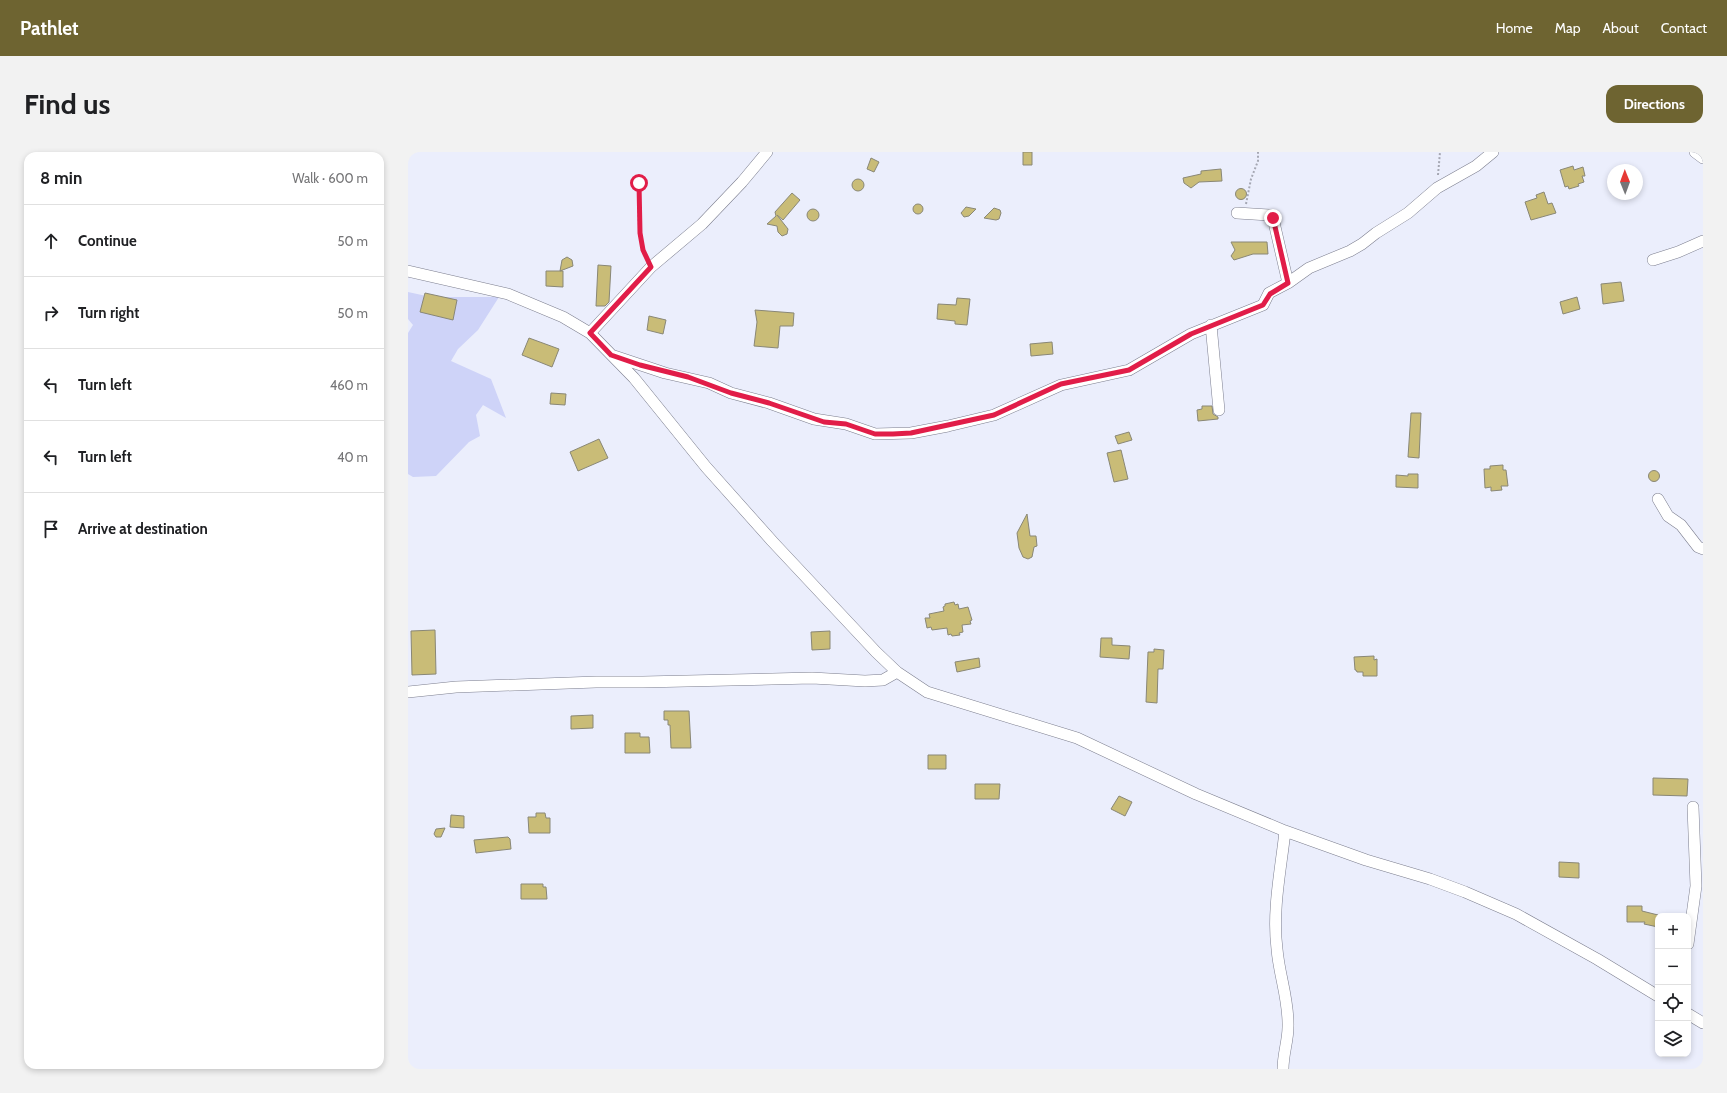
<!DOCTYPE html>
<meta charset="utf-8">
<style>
:root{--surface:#fff;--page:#f2f2f2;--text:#202124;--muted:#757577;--line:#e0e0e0;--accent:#6e6431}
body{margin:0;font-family:Cabin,sans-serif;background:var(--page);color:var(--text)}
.controls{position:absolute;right:12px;bottom:12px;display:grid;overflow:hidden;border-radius:8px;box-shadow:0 2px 6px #0003}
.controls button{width:36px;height:36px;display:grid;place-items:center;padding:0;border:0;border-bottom:1px solid var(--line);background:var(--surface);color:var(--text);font:20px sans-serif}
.compass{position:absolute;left:1199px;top:12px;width:36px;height:36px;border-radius:50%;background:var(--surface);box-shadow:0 2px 6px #0003;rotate:359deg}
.stop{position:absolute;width:12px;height:12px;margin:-9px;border:3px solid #e11d48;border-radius:50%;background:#fff}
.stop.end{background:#e11d48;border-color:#fff;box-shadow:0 1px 4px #0008}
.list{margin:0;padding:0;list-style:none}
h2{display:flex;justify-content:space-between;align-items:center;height:52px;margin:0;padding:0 16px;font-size:17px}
h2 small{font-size:13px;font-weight:400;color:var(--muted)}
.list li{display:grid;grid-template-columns:26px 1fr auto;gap:12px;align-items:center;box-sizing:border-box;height:72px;padding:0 16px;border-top:1px solid var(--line)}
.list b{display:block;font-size:15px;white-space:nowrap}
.list em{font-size:13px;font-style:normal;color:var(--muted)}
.icon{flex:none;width:22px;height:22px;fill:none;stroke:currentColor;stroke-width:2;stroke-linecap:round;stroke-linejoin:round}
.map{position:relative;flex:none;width:1295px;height:917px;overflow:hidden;border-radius:12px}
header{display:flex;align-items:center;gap:24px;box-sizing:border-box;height:56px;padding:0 20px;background:var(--accent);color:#fff}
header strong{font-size:19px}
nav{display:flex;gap:22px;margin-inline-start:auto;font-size:14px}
.intro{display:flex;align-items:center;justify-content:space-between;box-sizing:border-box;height:96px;padding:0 24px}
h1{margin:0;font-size:28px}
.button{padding:10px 18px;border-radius:12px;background:var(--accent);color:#fff;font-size:14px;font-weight:700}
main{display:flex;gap:24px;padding:0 24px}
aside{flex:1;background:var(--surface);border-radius:12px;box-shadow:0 2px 6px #0003}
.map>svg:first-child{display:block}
.green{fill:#ced3f8}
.building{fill:#c9bc77;stroke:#898776}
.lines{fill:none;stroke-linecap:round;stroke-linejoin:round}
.minor-casing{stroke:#7c7e8e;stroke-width:12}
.path{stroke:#a5a7b3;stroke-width:2;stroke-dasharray:2 2;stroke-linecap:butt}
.minor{stroke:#fff;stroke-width:11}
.route{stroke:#e11d48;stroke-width:5}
</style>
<header>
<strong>Pathlet</strong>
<nav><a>Home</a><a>Map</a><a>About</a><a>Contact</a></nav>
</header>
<div class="intro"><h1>Find us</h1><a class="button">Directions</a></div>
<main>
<aside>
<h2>8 min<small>Walk · 600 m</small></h2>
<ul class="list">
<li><svg class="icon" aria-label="ahead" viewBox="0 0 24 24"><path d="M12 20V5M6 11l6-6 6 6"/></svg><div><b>Continue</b></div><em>50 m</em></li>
<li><svg class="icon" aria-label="right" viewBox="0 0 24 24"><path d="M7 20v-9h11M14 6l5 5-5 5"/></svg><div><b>Turn right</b></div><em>50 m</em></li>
<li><svg class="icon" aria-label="left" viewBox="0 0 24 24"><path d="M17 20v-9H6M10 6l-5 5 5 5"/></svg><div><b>Turn left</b></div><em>460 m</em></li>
<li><svg class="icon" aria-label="left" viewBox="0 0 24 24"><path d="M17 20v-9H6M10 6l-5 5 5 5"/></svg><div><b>Turn left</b></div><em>40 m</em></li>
<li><svg class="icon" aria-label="arrive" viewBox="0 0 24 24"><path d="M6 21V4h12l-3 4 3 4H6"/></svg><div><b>Arrive at destination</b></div></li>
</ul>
</aside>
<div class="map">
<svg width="1295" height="917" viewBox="0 0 1295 917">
<rect width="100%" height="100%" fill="#ebeefc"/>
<!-- green -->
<path class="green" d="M0 140 23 145H91L70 178 50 197 43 209 83 227 98 266 75 253 68 263 72 284 61 290 28 324 5 325 0 322V181L5 173 0 167Z"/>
<!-- building -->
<path class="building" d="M615 0H624V13H615Z
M463 6 471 10 466 20 459 17Z
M1165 14 1166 18 1175 15 1177 24H1174L1176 30 1170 32 1171 34 1161 37 1160 34 1157 35 1152 18Z
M813 17 814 29 791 30 783 36 776 31 775 26 793 22V19Z
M444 33a6 6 0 1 1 12 0a6 6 0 1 1-12 0Z
M827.5 42a5.5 5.5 0 1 1 11 0a5.5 5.5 0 1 1-11 0Z
M1136 40 1140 52 1144 51 1148 61 1123 68 1117 50 1129 46 1128 43Z
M384 41 392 48 375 68 369 63 380 77 379 82 374 84 370 80 369 74 359 72 368 64 367 60Z
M505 57a5 5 0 1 1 10 0a5 5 0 1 1-10 0Z
M558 55 568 57 561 64 556 65 553 61Z
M586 56 592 58 593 61 591 67 588 68 576 66Z
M399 63a6 6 0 1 1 12 0a6 6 0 1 1-12 0Z
M823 90H859L860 102H845L826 108 823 104 827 98Z
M159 105 164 108 165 114 152 119 154 108Z
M190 113 203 114 201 150 197 154H188Z
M138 119H155V135L138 134Z
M1213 130 1216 149 1195 152 1193 132Z
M17 141 49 148 45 168 12 160Z
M1169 145 1172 157 1155 162 1152 150Z
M549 146 562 147 559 173 547 172V169L529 167 530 152 548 153Z
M347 158 386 161 385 174H372L370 196 346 194 349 170Z
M241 164 258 168 255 182 239 178Z
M121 186 151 197 144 215 114 203Z
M644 190 645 202 623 204 622 192Z
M143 241 158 242 157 253 142 252Z
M794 254H804L805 262 810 265V267L790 269 789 258 794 257Z
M1003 261H1013L1011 306 1000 305Z
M721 280 724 288 710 292 707 284Z
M191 287 200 306 170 319 162 300Z
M713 298 720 327 706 330 699 301Z
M1095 313V318H1098L1100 334H1093L1094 338 1083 339V335L1077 336 1076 317H1082V314Z
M1240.5 324a5.5 5.5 0 1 1 11 0a5.5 5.5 0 1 1-11 0Z
M1000 322H1010V336L988 335V323L1000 324Z
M619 362 622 384H628L629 394 626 395 624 405 620 407 615 405 611 396 609 381Z
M546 450 547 453 550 452 551 457 560 455 564 468 562 469 563 472 554 473 555 480 551 481 552 483 544 484 543 482 540 483 539 476 524 478 523 475 519 476 517 466H522L521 462 536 459 535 455 537 454V452Z
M27 478 28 522 4 523 3 479Z
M422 479V497L404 498 403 480Z
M693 486H704V493L722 494 721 507 692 505Z
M746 497 756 498 755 517H750L749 551 738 550 740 500H746Z
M966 504V508L969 507V524H955V520H949L948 518H947L946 505Z
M571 506 572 515 549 520 547 510Z
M256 559H281L283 596H263L262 573H260V568H256Z
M185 563V576L163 577V564Z
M217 581H232V585H241L242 601H217Z
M520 603H538V617H520Z
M1245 626 1280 627 1279 644 1245 643Z
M567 632H592L591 647H567Z
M711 644 724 650 717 664 703 657Z
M128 661H137L138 666H142V681H121L120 665H128Z
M43 663 56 664V676L42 675Z
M37 676 33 685H28L26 682 28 677Z
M100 685 102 687 103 697 68 701 66 688Z
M1151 710 1171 711V726L1151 725Z
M113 732H135V735H138L139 747H113Z
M1219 754H1234V759L1250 763V775L1236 772 1237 770H1219Z"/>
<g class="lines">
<defs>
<path id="minor" d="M1287 0 1295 6
M829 61 861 63 865 66 880 131
M1245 108 1270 100 1295 89
M0 119 100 142 155 165 182 181 226 226 298 315 364 389 468 500 489 520 519 540 669 586 788 642 877 679 958 708 1022 727 1057 740 1108 762 1189 807 1250 844
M803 173 811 258
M182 181 243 115 294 72 334 30 359 0
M206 204 257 221 301 231 323 241 361 251 406 267 438 272 467 282 503 281 540 274 586 263 653 233 721 218 783 182 855 153 861 141 880 131 901 116 942 99 954 92 968 81 1000 61 1029 36 1068 14 1085 0
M1250 347 1260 364 1273 373 1290 395 1295 397
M0 540 48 535 188 530H235L404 526 457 529 475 528 489 520
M1280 792 1288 734 1285 655
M1280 862 1295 871
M875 917C875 902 880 889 880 875 881 848 871 823 869 797 864 758 873 717 877 679"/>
</defs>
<!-- minor casing -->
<use href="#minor" class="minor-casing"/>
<!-- path -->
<path class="path" d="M1030 23 1032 0
M231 31C231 55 228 83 238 105
M838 52 843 27 850 9V0"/>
<!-- minor -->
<use href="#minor" class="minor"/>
</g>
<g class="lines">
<!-- route -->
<path class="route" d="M231 31 232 81 235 98 243 115 182 181 203 203 232 213 280 225 323 241 361 251 416 270 438 272 467 282H485L503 281 586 263 653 232 721 218 783 182 855 153 862 142 880 131 865 66"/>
</g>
</svg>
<div class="controls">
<button>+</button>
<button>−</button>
<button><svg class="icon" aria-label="locate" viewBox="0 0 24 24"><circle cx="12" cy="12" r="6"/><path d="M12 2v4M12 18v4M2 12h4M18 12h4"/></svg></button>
<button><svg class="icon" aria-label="layers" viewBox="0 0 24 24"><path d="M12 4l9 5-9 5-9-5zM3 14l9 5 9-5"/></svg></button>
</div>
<svg class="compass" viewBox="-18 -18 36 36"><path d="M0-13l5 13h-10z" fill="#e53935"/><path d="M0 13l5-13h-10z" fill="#757577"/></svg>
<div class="stop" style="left:231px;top:31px"></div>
<div class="stop end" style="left:865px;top:66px"></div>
</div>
</main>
